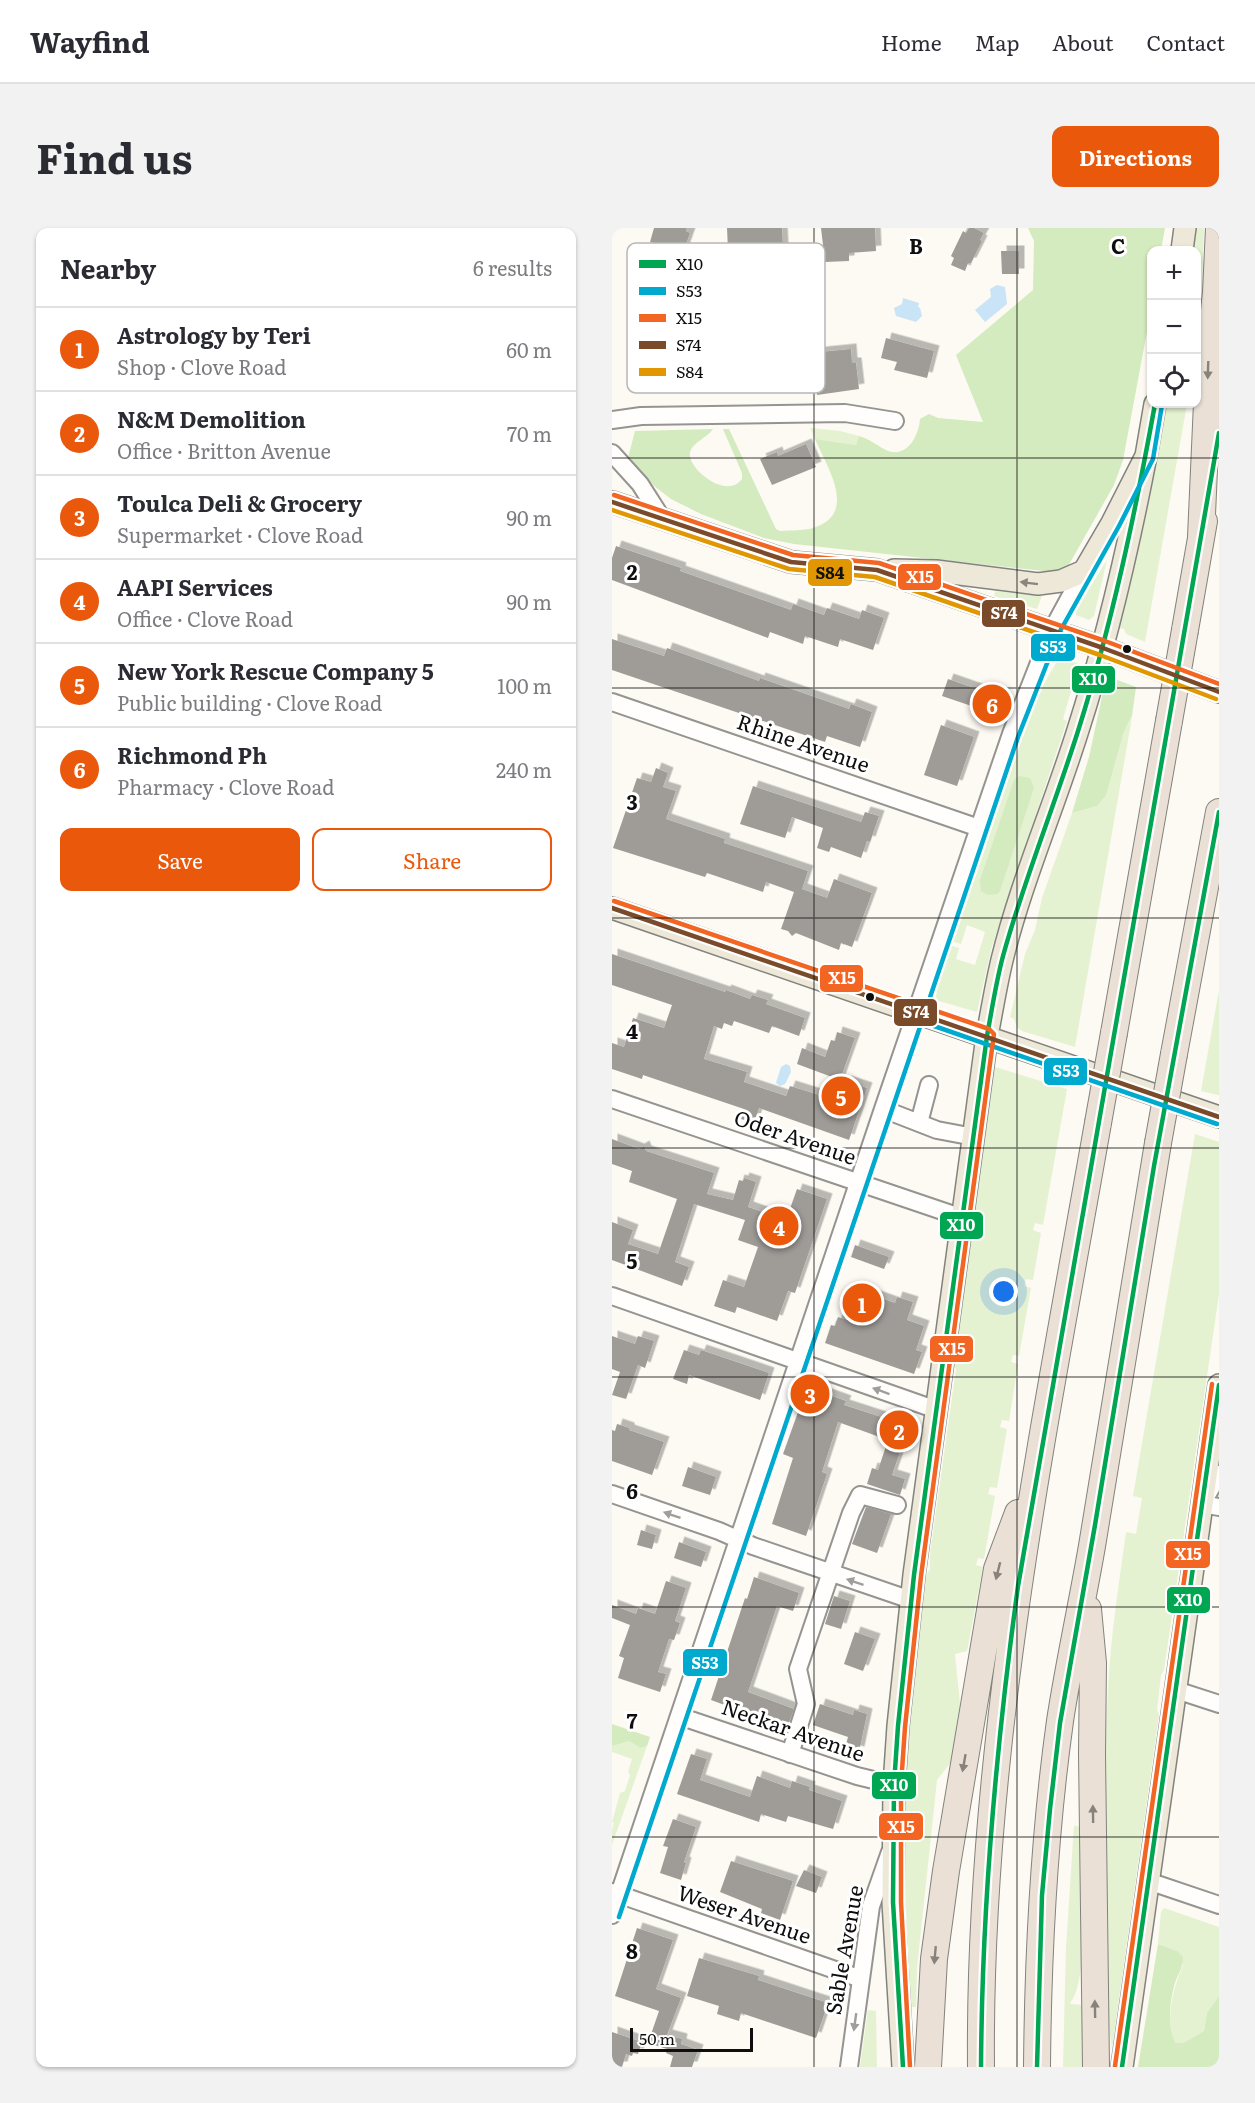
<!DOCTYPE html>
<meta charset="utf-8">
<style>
:root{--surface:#fff;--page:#f2f2f3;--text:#2b2b33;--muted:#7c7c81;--line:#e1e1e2;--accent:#ea580c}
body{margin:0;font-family:Literata,serif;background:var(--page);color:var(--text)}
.controls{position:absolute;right:18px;top:18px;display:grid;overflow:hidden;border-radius:12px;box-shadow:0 2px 4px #0004}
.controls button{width:54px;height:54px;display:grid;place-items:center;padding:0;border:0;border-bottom:2px solid var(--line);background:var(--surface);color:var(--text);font:30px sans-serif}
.scale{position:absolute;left:18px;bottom:15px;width:123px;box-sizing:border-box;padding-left:6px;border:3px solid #0e0e0e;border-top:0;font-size:16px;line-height:21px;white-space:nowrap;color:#0e0e0e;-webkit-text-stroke:4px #fff;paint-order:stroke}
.you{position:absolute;left:392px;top:1064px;width:21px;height:21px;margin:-15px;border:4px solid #fff;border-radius:50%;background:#1a73e8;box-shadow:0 0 0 9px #1a73e833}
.badge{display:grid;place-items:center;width:39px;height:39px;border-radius:50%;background:var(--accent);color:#fff;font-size:20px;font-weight:700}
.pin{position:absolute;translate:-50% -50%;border:3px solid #fff;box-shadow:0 2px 6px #0006}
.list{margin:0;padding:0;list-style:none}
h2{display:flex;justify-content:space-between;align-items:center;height:78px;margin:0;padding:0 24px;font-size:26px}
h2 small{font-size:20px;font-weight:400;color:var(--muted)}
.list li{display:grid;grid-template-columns:39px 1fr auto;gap:18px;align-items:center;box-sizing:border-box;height:84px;padding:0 24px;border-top:2px solid var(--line)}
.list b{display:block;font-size:22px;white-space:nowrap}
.list p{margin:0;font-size:20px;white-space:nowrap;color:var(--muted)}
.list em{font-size:20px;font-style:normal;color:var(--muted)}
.actions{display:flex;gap:12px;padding:18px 24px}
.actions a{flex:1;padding:14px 0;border:2px solid var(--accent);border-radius:12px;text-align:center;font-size:21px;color:var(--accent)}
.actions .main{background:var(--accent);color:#fff}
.icon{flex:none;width:33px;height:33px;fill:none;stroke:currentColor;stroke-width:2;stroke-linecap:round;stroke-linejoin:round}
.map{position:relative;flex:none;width:607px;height:1839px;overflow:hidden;border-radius:12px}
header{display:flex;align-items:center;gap:36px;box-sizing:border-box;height:84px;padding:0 30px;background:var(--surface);border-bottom:2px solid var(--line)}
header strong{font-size:28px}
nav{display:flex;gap:33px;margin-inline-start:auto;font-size:21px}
.intro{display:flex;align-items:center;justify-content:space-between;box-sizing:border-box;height:144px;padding:0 36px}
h1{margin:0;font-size:42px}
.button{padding:15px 27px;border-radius:12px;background:var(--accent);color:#fff;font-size:21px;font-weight:700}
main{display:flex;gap:36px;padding:0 36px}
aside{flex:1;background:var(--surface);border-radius:12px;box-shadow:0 2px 4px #0004}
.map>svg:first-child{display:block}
.green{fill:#e4f2d2}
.forest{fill:#d4eabf}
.water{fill:#c8e4f6}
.building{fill:#9f9c98;filter:url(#shadow)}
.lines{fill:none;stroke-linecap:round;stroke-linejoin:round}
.minor-casing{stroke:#959491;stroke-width:20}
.major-casing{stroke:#82827e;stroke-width:24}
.highway-casing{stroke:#82827e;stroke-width:28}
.minor{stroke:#fffefd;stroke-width:16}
.major{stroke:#ede8d8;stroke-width:21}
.highway{stroke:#eae0d5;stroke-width:26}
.highway-bridge-casing{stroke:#82827e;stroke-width:28;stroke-linecap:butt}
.highway-bridge{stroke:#eae0d5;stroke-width:26}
.bus-1-casing{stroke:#fff;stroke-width:9}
.bus-2-casing{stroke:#fff;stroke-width:9}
.bus-3-casing{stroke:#fff;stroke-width:9}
.bus-4-casing{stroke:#fff;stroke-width:9}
.bus-5-casing{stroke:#fff;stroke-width:9}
.bus-1{stroke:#00a651;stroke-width:4.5}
.bus-2{stroke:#00a9ce;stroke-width:4.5}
.bus-3{stroke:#f26522;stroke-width:4.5}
.bus-4{stroke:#7a4b2a;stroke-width:4.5}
.bus-5{stroke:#e09701;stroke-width:4.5}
.oneway{fill:#87827b}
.oneway2{fill:#89867d}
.oneway3{fill:#9f9e9d}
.grid{fill:none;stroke:#0e0e0e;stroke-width:1.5;stroke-opacity:0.55}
.bus-dot{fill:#0e0e0e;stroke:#fff;stroke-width:2}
.labels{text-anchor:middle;stroke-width:6;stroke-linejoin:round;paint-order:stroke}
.street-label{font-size:21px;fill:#0e0e0e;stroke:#fff}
.key{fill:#fff;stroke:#b7b7b7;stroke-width:1.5}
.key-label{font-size:16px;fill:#0e0e0e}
.grid-label{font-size:20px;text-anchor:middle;font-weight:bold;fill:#0e0e0e;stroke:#fff;stroke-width:6;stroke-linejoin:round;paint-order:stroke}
.line-badge{stroke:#fff;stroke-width:2}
.badge-label{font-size:16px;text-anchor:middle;font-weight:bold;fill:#fff}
.pale-badge-label{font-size:16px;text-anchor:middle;font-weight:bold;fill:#111}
</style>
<header>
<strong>Wayfind</strong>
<nav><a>Home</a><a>Map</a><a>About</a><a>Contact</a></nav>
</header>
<div class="intro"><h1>Find us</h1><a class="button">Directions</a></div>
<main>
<aside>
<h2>Nearby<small>6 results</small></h2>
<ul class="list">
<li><span class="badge">1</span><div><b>Astrology by Teri</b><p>Shop · Clove Road</p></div><em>60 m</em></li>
<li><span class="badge">2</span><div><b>N&amp;M Demolition</b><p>Office · Britton Avenue</p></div><em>70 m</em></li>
<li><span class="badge">3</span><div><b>Toulca Deli &amp; Grocery</b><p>Supermarket · Clove Road</p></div><em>90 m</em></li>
<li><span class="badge">4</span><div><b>AAPI Services</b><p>Office · Clove Road</p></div><em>90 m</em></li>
<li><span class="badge">5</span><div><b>New York Rescue Company 5</b><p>Public building · Clove Road</p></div><em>100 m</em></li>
<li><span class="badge">6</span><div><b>Richmond Ph</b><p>Pharmacy · Clove Road</p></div><em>240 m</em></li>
</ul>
<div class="actions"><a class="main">Save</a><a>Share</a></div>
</aside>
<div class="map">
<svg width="607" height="1839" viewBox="0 0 607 1839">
<defs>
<filter id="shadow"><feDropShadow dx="5.5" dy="-5.5" stdDeviation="0" flood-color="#0004"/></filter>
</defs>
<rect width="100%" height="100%" fill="#fcfaf2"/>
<!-- green -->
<path class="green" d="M584 0H592L590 70 585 113 584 22H580Z
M554 176H575L533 414 514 406 512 401 508 400 533 292Z
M198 200 228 203 247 208 244 217 203 211Z
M495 332 482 388 477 392 464 387 463 383Z
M383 363 430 368 425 381 382 368Z
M447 430 467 436 451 491 455 493 380 718 365 784 327 773 324 769 325 764 322 763 337 717 347 720 344 731 363 737 373 704 355 697 349 716 339 713 413 493 426 466Z
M520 489 463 819 410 803 405 799 402 791 398 789 413 726 423 702 430 670 460 585 485 578 511 506Z
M607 762V867H606L589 863Z
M383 839 455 861 431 997 423 995 421 1002 429 1005 421 1052 414 1051 412 1058 419 1060 407 1128 401 1127 399 1134 406 1136 397 1193 390 1192 388 1199 395 1201 385 1260 378 1259 376 1266 383 1268 372 1331 366 1330 364 1337 371 1339 355 1423 343 1426 348 1476 339 1534 325 1552 305 1740 304 1779H296L291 1670 293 1534 311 1353 318 1341V1326L344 1141 341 1136Z
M583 906 607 914V1066L552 1442 549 1447 545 1482 547 1487 500 1820 496 1793C495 1682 490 1570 496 1459 499 1407 507 1355 514 1304L524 1306 530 1270 521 1268Z
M12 1513H17L28 1520 35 1518 0 1617V1602L2 1595 0 1594 8 1565 13 1563 18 1547 16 1544 20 1531 0 1524V1518Z
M469 1595C469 1630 479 1753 458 1775L459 1776 470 1777 472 1780 473 1839H451L454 1720 462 1597 466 1599Z
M552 1680 607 1699V1768L595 1785 592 1803 571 1815H564C551 1795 562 1758 571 1737L565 1723 546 1716 549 1684Z
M256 1782 264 1783 265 1839H248Z"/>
<!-- forest -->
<path class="forest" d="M416 0H553L549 22H540L539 82 511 232 502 257 455 340 441 344 182 316 152 310 89 286 59 271 41 257 16 230 23 203 101 201C95 210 81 214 78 224 74 239 114 273 130 251V245L111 201H117L164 301 168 303C179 302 191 303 201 300 247 286 215 239 203 211L244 217 247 208C257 211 263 216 272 221 294 233 307 208 308 191L317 186 326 190 371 194 344 127 421 62 422 13Z
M494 450H500L524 459 520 488 511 506 494 567 485 578 460 585 477 529Z
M407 548 418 550 422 560 388 663 385 666 376 667 369 663 368 652 402 552Z
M0 1496 38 1509 35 1518 28 1520 17 1513 0 1518Z
M546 1716 565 1723 571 1729C571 1738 568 1743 564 1752 558 1769 554 1800 564 1815H571L592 1803 595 1785 607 1768V1839H526Z"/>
<!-- water -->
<path class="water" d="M385 57 393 59 395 76 373 94 363 82 379 69 378 61Z
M291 70 307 75 306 79 308 80 310 88 304 94 284 88 282 80 290 76Z
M174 836 178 838 179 844 173 856 168 858 164 855 169 839Z"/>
<!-- building -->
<path class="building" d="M42 0H74V3L78 5 72 22 38 14Z
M115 0H170L171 21 116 22Z
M209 0H263L264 23 237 25V33L213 34Z
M357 0H362L372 5 368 12 370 13 359 35H356L353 43 339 37 342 30 339 28 351 3 354 5Z
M389 23H407V46H390Z
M274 110 322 123 315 150 282 142 285 134 269 130Z
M239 121 240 135H244L247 161 205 167V160L192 162 188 126Z
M194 216 204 239 160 257 148 231 165 224 166 228Z
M4 318 69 340 68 343 179 382 181 376 212 387 215 380 247 391 250 382 272 390 261 422 228 411 226 419 193 408 191 416 158 404 156 410 0 352V330Z
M0 411 52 428 55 420 147 453 148 450 237 481 239 476 260 484 248 519 215 508 213 514 0 442Z
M336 451 388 469 383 486 330 468Z
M329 497 362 509 345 558 312 547Z
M44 540 56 545 51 559 64 563 54 591 113 611 112 615 196 643 190 661 215 670 222 651 260 665 240 719 229 715 227 722 184 705 180 708 176 703 169 701 182 664 154 654 151 664 95 645 93 649 1 620 25 550 39 554Z
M141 558 249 594 253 584 267 588 258 614 255 613 249 630 219 619 217 624 205 620 211 600 180 589 173 610 128 596Z
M0 726 113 764 114 762 138 771 140 767 156 772 154 776 193 790 187 808 160 798 157 805 122 793 120 798 112 795 110 801 102 798 92 831 135 844 132 854 174 868 178 858 227 873 234 853 255 860 237 912 147 880 142 895 129 891 132 881 31 847 30 851 0 841V815L12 819 21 790 52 800 60 777 0 757Z
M225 804 243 810 228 852 185 836 190 820 213 829 219 812 223 813Z
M0 911 27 921 32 918 34 923 102 945 95 966 121 972 127 952 131 953 132 950 144 954 136 979 174 992 185 961 215 971 183 1065 176 1063 165 1093 125 1079 123 1085 102 1078 111 1052 132 1059 146 1019 126 1012 133 992 82 976 63 1034 77 1039 70 1058 0 1032V994L21 1002 16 1016 46 1026 65 971 17 954 20 943 0 936Z
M243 1017 277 1029 272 1041 239 1029Z
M249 1063 283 1075 285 1069 301 1074 295 1092 312 1098 304 1122 310 1124 302 1146 213 1115 219 1097 223 1098 226 1089 235 1092 244 1069 247 1070Z
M0 1108 23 1116 26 1108 42 1113 33 1140 26 1137 14 1171 0 1167 8 1144 0 1141Z
M72 1122 87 1127 89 1122 157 1145 148 1172 77 1147 75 1156 61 1151Z
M195 1159 234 1173 232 1177 297 1198 280 1247 293 1251 288 1267 255 1256 260 1240 266 1242 276 1212 226 1194 210 1244 215 1246 194 1308 160 1296 181 1230 171 1226Z
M5 1196 17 1200V1202L52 1214 40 1247 0 1233V1202L3 1203Z
M76 1239 104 1249 98 1267 70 1258Z
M254 1279 279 1286 265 1325 240 1316Z
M29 1302 44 1307 40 1321 25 1317Z
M67 1314 94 1324 89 1339 62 1330Z
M142 1349 187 1365 181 1383 165 1378 136 1464 182 1481 175 1500 99 1472 133 1370 135 1371Z
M54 1353 74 1360 63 1393 68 1395 62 1412 57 1411 46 1444 54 1446 48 1464 6 1450 12 1430 7 1428 18 1397 0 1390V1377L24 1386 26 1380 43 1386Z
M222 1368 238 1373 229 1401 213 1396Z
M243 1404 263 1411 251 1443 232 1436Z
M208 1476 241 1487 242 1482 255 1486 247 1524 233 1520 236 1509 201 1497Z
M79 1526 95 1531 88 1552 138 1569 145 1548 178 1560 180 1553 198 1559 197 1562 230 1573 221 1601 176 1588 174 1594 149 1586 147 1594 65 1566Z
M61 1591 84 1599 72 1634 74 1635 69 1652 48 1645 56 1619 51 1618Z
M119 1633 181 1653 168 1692 149 1685 150 1681 108 1664Z
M192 1642 210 1649 204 1665 184 1658Z
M25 1700 61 1712 44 1761 69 1770 55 1807 70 1811 69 1816 86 1822 80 1839H58L61 1828 54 1825 55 1821 36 1815 47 1783 3 1768Z
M87 1730 147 1748 146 1752 216 1775 204 1810 129 1785 127 1793 105 1786 107 1778 75 1768Z
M0 1804 30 1814 26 1826 21 1825 20 1828 14 1826 10 1839H0Z"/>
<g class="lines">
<defs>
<path id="minor" d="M0 192 29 188 233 185 283 193
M0 225 28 256 51 292
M0 474 367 600
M0 871 351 990
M271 881 325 902 362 909
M307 895 317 857
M0 1068 325 1182
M607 1246 590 1276 607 1279
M0 1266 107 1303 141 1318 299 1372
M564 1462 607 1476
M67 1488 245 1548 282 1557
M178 1526 194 1476 186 1441 239 1285 248 1267 285 1277
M536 1653 607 1677
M0 1664 249 1751
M0 1687 271 881 399 506 440 402 472 343
M237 1839 259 1678 278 1624"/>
<path id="major" d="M570 22 573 0
M0 274 179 334 265 342 491 420 607 464
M282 342 324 343 426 356 449 353 472 343 500 295 534 228 543 176
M0 680 607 889
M291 1839 281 1674 282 1557 286 1498 302 1347 375 808C380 782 384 757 390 732 409 654 442 579 466 502 495 412 516 321 534 228
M510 1839 607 1157"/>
<path id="highway" d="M589 309 597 130 604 64 607 0
M573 402 592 293
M502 805 557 493
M562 826 607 584
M476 1381 481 1435 480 1526 484 1839
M316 1839 322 1731 334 1643 385 1341 406 1285
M369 1839C366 1520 431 1208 486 895
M425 1839C426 1723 432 1608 448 1493 457 1434 470 1376 480 1318 502 1184 524 1049 546 915"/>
</defs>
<!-- minor casing -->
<use href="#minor" class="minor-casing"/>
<!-- major casing -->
<use href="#major" class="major-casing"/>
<!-- highway casing -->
<use href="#highway" class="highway-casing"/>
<!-- minor -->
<use href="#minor" class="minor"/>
<!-- major -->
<use href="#major" class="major"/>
<!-- highway -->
<use href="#highway" class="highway"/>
<defs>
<path id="highway-bridge" d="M557 493 573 402
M486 895 502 805
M546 915 562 826"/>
</defs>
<!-- highway-bridge casing -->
<use href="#highway-bridge" class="highway-bridge-casing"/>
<!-- highway-bridge -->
<use href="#highway-bridge" class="highway-bridge"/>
<defs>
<path id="bus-1" d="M291 1839 281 1674 282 1557 286 1498 302 1347 375 808C380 781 384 754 391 728 412 652 442 579 466 503 500 396 523 286 543 176
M369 1839C370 1677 384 1518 406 1358L607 205
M425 1839 430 1667 438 1581 448 1495 483 1297 542 938 607 584
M510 1839 607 1157"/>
<path id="bus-2" d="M302 791 605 896
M7 1689 406 509 447 405 507 298 541 231 550 177"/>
<path id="bus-3" d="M2 267 181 327 267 335 493 413 607 456
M2 673 377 801 382 806 309 1348 293 1499 289 1557V1674L298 1839
M503 1838 600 1156"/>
<path id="bus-4" d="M0 274 179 334 265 342 491 420 607 464
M0 680 607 889"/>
<path id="bus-5" d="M0 282 177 341 263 349 488 427 604 471"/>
</defs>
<!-- bus-1 casing -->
<use href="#bus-1" class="bus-1-casing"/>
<!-- bus-2 casing -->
<use href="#bus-2" class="bus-2-casing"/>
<!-- bus-3 casing -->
<use href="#bus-3" class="bus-3-casing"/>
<!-- bus-4 casing -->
<use href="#bus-4" class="bus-4-casing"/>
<!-- bus-5 casing -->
<use href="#bus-5" class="bus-5-casing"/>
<!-- bus-1 -->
<use href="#bus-1" class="bus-1"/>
<!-- bus-2 -->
<use href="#bus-2" class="bus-2"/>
<!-- bus-3 -->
<use href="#bus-3" class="bus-3"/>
<!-- bus-4 -->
<use href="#bus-4" class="bus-4"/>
<!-- bus-5 -->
<use href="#bus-5" class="bus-5"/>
</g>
<!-- one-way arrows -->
<defs><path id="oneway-solid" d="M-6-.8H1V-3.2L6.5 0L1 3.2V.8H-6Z" transform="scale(1.5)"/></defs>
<g class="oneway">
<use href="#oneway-solid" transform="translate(596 142) rotate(92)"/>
<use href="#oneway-solid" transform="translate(386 1343) rotate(104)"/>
<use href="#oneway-solid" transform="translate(352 1535) rotate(100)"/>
<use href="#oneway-solid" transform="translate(481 1586) rotate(-91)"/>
<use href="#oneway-solid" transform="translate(323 1727) rotate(95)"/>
<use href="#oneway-solid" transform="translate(483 1781) rotate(-91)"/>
</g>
<use class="oneway2" href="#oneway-solid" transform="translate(417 355) rotate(-173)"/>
<g class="oneway3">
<use href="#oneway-solid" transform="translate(269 1163) rotate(-160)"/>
<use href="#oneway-solid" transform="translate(60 1287) rotate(-161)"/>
<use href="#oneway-solid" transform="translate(243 1354) rotate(-161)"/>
<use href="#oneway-solid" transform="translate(243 1794) rotate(98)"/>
</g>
<!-- grid -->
<path class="grid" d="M202 0V1839M405 0V1839M0 230H607M0 460H607M0 690H607M0 920H607M0 1149H607M0 1379H607M0 1609H607"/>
<!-- markers -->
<g class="bus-dot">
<circle cx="515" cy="421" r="5"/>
<circle cx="258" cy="769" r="5"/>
</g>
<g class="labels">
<!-- street labels -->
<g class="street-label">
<text transform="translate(191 516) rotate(19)" y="7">Rhine Avenue</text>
<text transform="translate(183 910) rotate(19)" y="7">Oder Avenue</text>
<text transform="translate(181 1503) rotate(19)" y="7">Neckar Avenue</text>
<text transform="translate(132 1687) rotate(19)" y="7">Weser Avenue</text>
<text transform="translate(233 1722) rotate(-80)" y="7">Sable Avenue</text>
</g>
</g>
<!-- legend -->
<rect x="15" y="15" width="198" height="150" rx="9" class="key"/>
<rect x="27" y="32" width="27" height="8" fill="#00a651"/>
<rect x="27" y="59" width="27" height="8" fill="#00a9ce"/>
<rect x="27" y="86" width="27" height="8" fill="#f26522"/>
<rect x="27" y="113" width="27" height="8" fill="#7a4b2a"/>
<rect x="27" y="140" width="27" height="8" fill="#e09701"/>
<g class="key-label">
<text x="64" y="42">X10</text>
<text x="64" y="69">S53</text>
<text x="64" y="96">X15</text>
<text x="64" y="123">S74</text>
<text x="64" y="150">S84</text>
</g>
<g class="grid-label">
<text x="304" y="26">B</text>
<text x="506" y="26">C</text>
<text x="20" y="352">2</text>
<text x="20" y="582">3</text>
<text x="20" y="811">4</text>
<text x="20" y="1041">5</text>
<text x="20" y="1271">6</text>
<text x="20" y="1501">7</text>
<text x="20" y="1731">8</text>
</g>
<g class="line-badge">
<rect x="195" y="330" width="46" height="29" rx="6" fill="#e09701"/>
<rect x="285" y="335" width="45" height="28" rx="6" fill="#f26522"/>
<rect x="369" y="371" width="45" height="29" rx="6" fill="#7a4b2a"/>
<rect x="418" y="405" width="46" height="29" rx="6" fill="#00a9ce"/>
<rect x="459" y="437" width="45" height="29" rx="6" fill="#00a651"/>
<rect x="207" y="736" width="45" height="29" rx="6" fill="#f26522"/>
<rect x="281" y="770" width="45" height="29" rx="6" fill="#7a4b2a"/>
<rect x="431" y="829" width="45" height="29" rx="6" fill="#00a9ce"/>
<rect x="327" y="983" width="45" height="29" rx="6" fill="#00a651"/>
<rect x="317" y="1107" width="45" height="28" rx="6" fill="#f26522"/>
<rect x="553" y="1312" width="46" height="29" rx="6" fill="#f26522"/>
<rect x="554" y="1358" width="45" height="28" rx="6" fill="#00a651"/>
<rect x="70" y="1420" width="46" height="29" rx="6" fill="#00a9ce"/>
<rect x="259" y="1543" width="46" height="29" rx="6" fill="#00a651"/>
<rect x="266" y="1584" width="46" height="29" rx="6" fill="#f26522"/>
</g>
<g class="badge-label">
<text x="308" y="355">X15</text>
<text x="392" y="391">S74</text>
<text x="441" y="425">S53</text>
<text x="481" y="457">X10</text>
<text x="230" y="756">X15</text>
<text x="304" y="790">S74</text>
<text x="454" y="849">S53</text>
<text x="349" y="1003">X10</text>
<text x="340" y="1127">X15</text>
<text x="576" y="1332">X15</text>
<text x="576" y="1378">X10</text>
<text x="93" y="1441">S53</text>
<text x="282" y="1563">X10</text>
<text x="289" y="1605">X15</text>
</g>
<g class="pale-badge-label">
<text x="218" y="351">S84</text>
</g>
</svg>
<div class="controls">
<button>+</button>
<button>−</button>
<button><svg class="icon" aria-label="locate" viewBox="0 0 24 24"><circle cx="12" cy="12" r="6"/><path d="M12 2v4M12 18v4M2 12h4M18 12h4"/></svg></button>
</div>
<div class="scale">50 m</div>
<div class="you"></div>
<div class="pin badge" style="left:250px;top:1075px">1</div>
<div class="pin badge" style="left:287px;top:1202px">2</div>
<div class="pin badge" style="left:198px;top:1166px">3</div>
<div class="pin badge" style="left:167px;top:998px">4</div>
<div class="pin badge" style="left:229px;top:868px">5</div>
<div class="pin badge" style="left:380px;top:476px">6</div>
</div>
</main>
